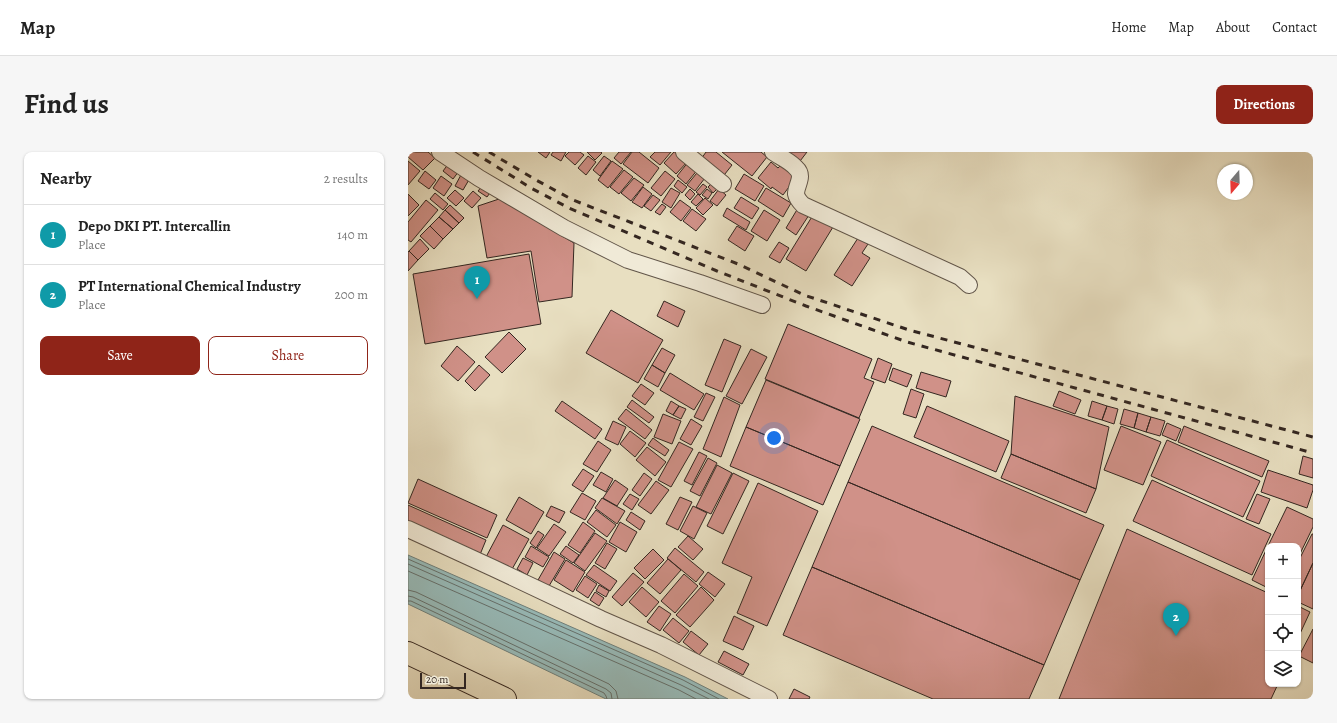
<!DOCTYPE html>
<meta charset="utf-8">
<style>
:root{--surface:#fff;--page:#f6f6f6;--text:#222;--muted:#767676;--line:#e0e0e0;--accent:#8f2418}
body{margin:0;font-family:Alegreya,serif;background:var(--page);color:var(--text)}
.controls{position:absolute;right:12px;bottom:12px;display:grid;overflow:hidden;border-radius:8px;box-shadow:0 1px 3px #0004}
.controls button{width:36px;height:36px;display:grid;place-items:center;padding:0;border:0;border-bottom:1px solid var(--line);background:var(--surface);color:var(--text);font:20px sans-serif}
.compass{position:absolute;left:809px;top:12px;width:36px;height:36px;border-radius:50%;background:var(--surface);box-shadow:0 1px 3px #0004;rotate:199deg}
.scale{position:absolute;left:12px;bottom:10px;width:46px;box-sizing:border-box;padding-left:4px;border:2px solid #342721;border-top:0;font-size:11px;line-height:14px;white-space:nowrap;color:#342721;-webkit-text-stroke:3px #f0ead7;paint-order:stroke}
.you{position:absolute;left:366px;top:286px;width:14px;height:14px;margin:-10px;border:3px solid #fff;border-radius:50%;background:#1a73e8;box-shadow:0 0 0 6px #1a73e833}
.badge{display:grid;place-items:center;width:26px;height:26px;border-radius:50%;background:var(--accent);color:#fff;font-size:13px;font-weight:700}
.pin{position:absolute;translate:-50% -33px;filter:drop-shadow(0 1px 2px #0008)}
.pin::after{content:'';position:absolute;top:21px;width:14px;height:12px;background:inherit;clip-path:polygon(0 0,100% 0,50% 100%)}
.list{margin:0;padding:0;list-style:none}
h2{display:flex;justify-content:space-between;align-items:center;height:52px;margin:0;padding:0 16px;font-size:17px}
h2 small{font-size:13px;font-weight:400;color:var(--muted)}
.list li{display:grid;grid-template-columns:26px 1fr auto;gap:12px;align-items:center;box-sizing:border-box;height:60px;padding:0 16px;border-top:1px solid var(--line)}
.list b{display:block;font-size:15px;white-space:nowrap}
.list p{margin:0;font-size:13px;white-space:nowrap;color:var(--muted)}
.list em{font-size:13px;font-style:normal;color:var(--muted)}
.actions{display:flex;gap:8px;padding:12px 16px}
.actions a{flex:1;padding:9px 0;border:1px solid var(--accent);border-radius:8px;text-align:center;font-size:14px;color:var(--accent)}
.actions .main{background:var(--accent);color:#fff}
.icon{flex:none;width:22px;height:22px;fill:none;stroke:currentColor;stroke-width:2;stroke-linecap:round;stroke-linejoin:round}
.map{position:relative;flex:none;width:905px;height:547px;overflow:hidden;border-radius:8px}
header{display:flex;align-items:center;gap:24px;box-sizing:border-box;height:56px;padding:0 20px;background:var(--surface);border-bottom:1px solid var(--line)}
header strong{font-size:19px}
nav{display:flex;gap:22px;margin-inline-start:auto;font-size:14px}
.intro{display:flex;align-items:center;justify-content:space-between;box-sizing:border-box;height:96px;padding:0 24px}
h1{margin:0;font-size:28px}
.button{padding:10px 18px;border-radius:8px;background:var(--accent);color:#fff;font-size:14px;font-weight:700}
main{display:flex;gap:24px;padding:0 24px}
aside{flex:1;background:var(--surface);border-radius:8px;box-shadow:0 1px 3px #0004}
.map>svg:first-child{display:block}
.water{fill:#98bbb9;stroke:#70807c}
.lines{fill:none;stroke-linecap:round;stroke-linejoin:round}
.shore{stroke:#66716d;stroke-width:1}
.building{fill:#d09188;stroke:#342721}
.street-casing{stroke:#615549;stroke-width:18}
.highway-casing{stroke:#342721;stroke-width:24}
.street{stroke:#f0ead7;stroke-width:16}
.highway{stroke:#e8dfc1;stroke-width:22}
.rail{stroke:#342721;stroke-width:3;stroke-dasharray:7 7;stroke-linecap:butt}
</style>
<header>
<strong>Map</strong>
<nav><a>Home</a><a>Map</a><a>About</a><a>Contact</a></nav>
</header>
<div class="intro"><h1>Find us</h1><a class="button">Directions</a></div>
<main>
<aside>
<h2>Nearby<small>2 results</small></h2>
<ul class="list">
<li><span class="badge" style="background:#0f9aa8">1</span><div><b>Depo DKI PT. Intercallin</b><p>Place</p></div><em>140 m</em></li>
<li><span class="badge" style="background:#0f9aa8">2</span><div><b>PT International Chemical Industry</b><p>Place</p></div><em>200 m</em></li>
</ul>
<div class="actions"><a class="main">Save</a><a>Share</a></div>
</aside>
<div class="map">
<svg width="905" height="547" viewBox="0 0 905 547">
<rect width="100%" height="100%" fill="#e8dfc1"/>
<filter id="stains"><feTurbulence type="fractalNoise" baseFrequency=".005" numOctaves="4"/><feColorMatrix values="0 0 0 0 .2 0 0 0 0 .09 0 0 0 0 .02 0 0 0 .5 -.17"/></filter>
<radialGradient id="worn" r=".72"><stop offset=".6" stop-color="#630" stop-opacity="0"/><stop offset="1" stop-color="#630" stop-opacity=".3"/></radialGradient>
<!-- water -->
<path class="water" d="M0 403 277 525 320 547H198L0 452Z"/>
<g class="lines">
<!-- shore -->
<path class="shore" d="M0 407 275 528 311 547
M0 412 273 533 301 547
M0 419 271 538 288 547
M0 438 8 440 201 532 208 539 210 547
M0 444 5 445 198 537 203 541 204 547
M0 449H3L196 541 198 544 199 547"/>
</g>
<!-- building -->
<path class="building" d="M0 0H20L27 6 15 18 0 5Z
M130 0H142L138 6Z
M145 0H158L153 9 143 3Z
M161 0H172L176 3 167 13 157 4Z
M179 0H193L194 1 187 8Z
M211 0H223L213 12 206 6Z
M224 0H231L251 16 240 31 215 12Z
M247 0H263L252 13 242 5Z
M266 0H270L280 9 268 22 256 11Z
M298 0H308L324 13 313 27 291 10Z
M314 0H353L359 5 344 24Z
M373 0H399L389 13Z
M180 4 188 10 178 23 170 16Z
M196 4 203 9 192 24 185 18Z
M0 9 12 19 0 33Z
M204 9 215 17 200 36 190 28Z
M281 9 290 17 278 32 269 24Z
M363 10 370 16 374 12 389 24 375 43 364 35 363 37 350 26Z
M41 11 51 19 45 27 35 19Z
M293 16 300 22 287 39 279 33Z
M216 18 225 25 211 42 202 35Z
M17 19 28 28 21 37 10 29Z
M257 19 267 27 253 44 243 36Z
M54 21 62 26 55 38 47 34Z
M336 22 356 34 347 49 327 37Z
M33 24 44 32 36 44 25 36Z
M226 26 236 33 223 49 213 41Z
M308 27 314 32 305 41 300 35Z
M270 28 279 35 274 41 266 34Z
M76 32 84 38 79 45 70 39Z
M295 32 299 35 292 43 288 40Z
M235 35 244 42 234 56 224 50Z
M263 36 272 41 263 56 254 50Z
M358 36 383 51 375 65 350 49Z
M282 37 287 42 282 48 277 43Z
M299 37 304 41 300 47 294 43Z
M311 37 318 43 309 54 302 49Z
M47 38 56 46 48 54 39 46Z
M65 39 73 46 64 56 56 49Z
M27 41 40 52 35 58 22 47Z
M0 42 11 53 0 64Z
M290 42 295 47 288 54 283 50Z
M245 43 252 48 243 59 236 54Z
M333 45 351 56 344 67 326 56Z
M297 46 305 53 295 63 288 56Z
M91 47 166 91 164 145 131 150 123 99 79 106 70 54Z
M18 48 30 58 3 90 0 88V70Z
M272 48 283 56 273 69 262 60Z
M254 52 258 55 252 63 247 60Z
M42 53 56 66 51 71 37 58Z
M319 56 342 70 338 78 315 64Z
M390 56 401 63 388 83 378 76Z
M284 57 298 67 288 79 275 69Z
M37 58 51 71 45 77 31 65Z
M356 58 372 68 359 89 343 79Z
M405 63 425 75 398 119 378 107Z
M31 65 45 77 35 87 22 74Z
M22 74 35 87 26 97 12 84Z
M329 74 346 84 337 99 320 88Z
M450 86 460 92 454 101 462 106 444 134 426 123Z
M12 87 21 97 10 108 1 99Z
M371 90 381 96 372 111 361 105Z
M1 99 10 108 0 119V100Z
M121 102 133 172 17 192 5 122Z
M256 149 277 159 270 175 249 164Z
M203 158 255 188 230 231 178 201Z
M380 172 464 207 456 226 466 230 451 266 357 227Z
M101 180 118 197 94 221 77 205Z
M316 187 333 194 314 240 297 233Z
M49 194 67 210 50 229 33 214Z
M254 196 267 203 257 221 244 213Z
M343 197 359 205 334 252 318 244Z
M470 206 484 212 477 231 463 226Z
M71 213 82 223 67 239 57 229Z
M244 213 257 221 250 235 236 227Z
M485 216 504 223 499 235 481 228Z
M513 220 543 229 538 245 508 236Z
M262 221 296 242 286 258 252 238Z
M358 228 452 267 432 314 338 275Z
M233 232 246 241 237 253 224 244Z
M503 237 516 242 508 266 495 262Z
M651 239 673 248 667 262 645 254Z
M298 241 307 245 295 269 286 265Z
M607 244 701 275 688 337 603 302Z
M316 245 332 253 313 305 295 297Z
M224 248 246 265 241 271 219 255Z
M154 249 194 277 187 287 147 259Z
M263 249 271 254 265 263 258 259Z
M684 249 699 254 694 268 680 264Z
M271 254 278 257 273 267 265 263Z
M519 254 601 289 588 320 506 285Z
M699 254 710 257 706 272 694 268Z
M218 257 244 278 237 287 210 267Z
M716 257 730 261 726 276 712 272Z
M730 261 743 265 738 280 726 276Z
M255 262 273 269 264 292 246 285Z
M743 265 757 269 752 284 738 280Z
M283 267 294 274 283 293 272 287Z
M205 269 218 275 210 293 197 287Z
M759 271 773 277 768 289 754 283Z
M464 274 696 373 672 428 440 330Z
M713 274 753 290 735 333 696 318Z
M776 274 861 309 854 325 770 290Z
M338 275 432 314 415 353 322 314Z
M222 279 238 291 227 305 212 292Z
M245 286 261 298 257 304 240 293Z
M759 288 852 329 835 365 743 324Z
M190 289 203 298 189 320 175 312Z
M271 290 285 297 263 335 250 328Z
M239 295 258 310 247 324 228 308Z
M291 300 299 304 284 333 276 329Z
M603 302 688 337 678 361 593 326Z
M895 304 905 307V326L891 322Z
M300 306 309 311 292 344 282 339Z
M309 313 324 321 303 362 288 355Z
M175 317 186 324 175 340 164 333Z
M860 318 905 333V338L899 356 853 340Z
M193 320 205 327 198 340 185 333Z
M236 321 244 327 232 344 224 338Z
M325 321 341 329 315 382 299 374Z
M10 327 89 363 79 386 0 351Z
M207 328 220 337 209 354 195 346Z
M744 328 863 382 844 423 725 369Z
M248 329 261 338 243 362 230 353Z
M440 330 672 428 636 513 404 415Z
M350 331 410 359 359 474 329 461 344 425 314 411Z
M174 341 188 349 177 368 162 360Z
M222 342 231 347 224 358 215 352Z
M849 342 862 347 851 372 838 367Z
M111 345 136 360 123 382 98 368Z
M272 345 284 350 270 378 258 372Z
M194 346 217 359 209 372 187 356Z
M0 353 78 388 71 405 0 373Z
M143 354 157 360 151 371 138 364Z
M285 354 299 361 286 387 272 379Z
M879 355 905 367V375L890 406V394H860Z
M188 358 208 373 199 385 179 370Z
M223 360 237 369 232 378 218 368Z
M175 370 187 379 172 401 160 393Z
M212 370 229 380 218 400 201 390Z
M146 372 158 380 141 404 129 396Z
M95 373 121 387 103 419 78 405Z
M719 377 860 441V532H870L863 547H651Z
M130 379 136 383 128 396 122 391Z
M187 381 199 389 177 419 166 411Z
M904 382H905V411L890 443V410Z
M280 384 295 397 285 408 270 395Z
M199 391 209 397 197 417 187 411Z
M123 394 141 405 135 415 117 405Z
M158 394 171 403 165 411 152 402Z
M860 394V436L844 428Z
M267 396 296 420 288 430 259 406Z
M245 397 256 408 237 427 226 416Z
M146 400 157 407 141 434 130 428Z
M115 406 125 411 119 423 109 417Z
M260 407 273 418 252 442 239 431Z
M158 408 177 420 165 440 146 428Z
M905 411V457L890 450V443Z
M186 413 209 429 202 439 178 423Z
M404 415 636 513 621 547H525L375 483Z
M300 420 317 432 307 445 291 432Z
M225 421 236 430 214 454 204 445Z
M276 422 290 434 267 461 253 449Z
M177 424 189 432 180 446 168 438Z
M191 433 201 439 198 445 188 439Z
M234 435 251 450 238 465 221 450Z
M293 435 306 448 282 475 268 463Z
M187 440 196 446 191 454 182 448Z
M251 454 263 462 252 479 239 470Z
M890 454 902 460 890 486Z
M326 464 346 474 335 498 315 489Z
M265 466 281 479 271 491 255 478Z
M905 477V511L891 504Z
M283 479 300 492 291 503 275 490Z
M316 499 341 512 335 523 310 510Z
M386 537 402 545 401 547H381Z"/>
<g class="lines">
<defs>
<path id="street" d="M32 0 71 26 156 76 220 108 292 131 354 153
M276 0 315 32
M365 0C372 5 382 9 388 16 397 24 388 33 388 42 389 47 392 50 395 53L552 125 561 133
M0 377 85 416 193 467 253 493 361 547"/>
<path id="highway" d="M0 501 97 547"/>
</defs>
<!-- street casing -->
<use href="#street" class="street-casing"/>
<!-- highway casing -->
<use href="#highway" class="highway-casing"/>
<!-- street -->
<use href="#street" class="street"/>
<!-- highway -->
<use href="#highway" class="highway"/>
<!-- rail -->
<path class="rail" d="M65 0 123 36 161 56 309 119 398 154 499 190 905 301
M81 0 128 28 165 48 330 112 396 143 501 178 905 285"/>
</g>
<rect width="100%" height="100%" filter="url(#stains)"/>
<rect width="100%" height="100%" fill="url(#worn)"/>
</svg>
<div class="controls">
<button>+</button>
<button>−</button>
<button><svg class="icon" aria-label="locate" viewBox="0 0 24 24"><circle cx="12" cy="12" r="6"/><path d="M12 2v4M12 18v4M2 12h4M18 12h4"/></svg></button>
<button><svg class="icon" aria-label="layers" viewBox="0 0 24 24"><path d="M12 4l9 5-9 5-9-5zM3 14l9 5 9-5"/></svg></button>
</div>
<svg class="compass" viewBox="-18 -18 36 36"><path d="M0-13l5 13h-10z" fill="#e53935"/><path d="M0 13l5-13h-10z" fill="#767676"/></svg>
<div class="scale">20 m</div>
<div class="you"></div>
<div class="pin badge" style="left:69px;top:147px;background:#0f9aa8">1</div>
<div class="pin badge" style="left:768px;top:484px;background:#0f9aa8">2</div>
</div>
</main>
